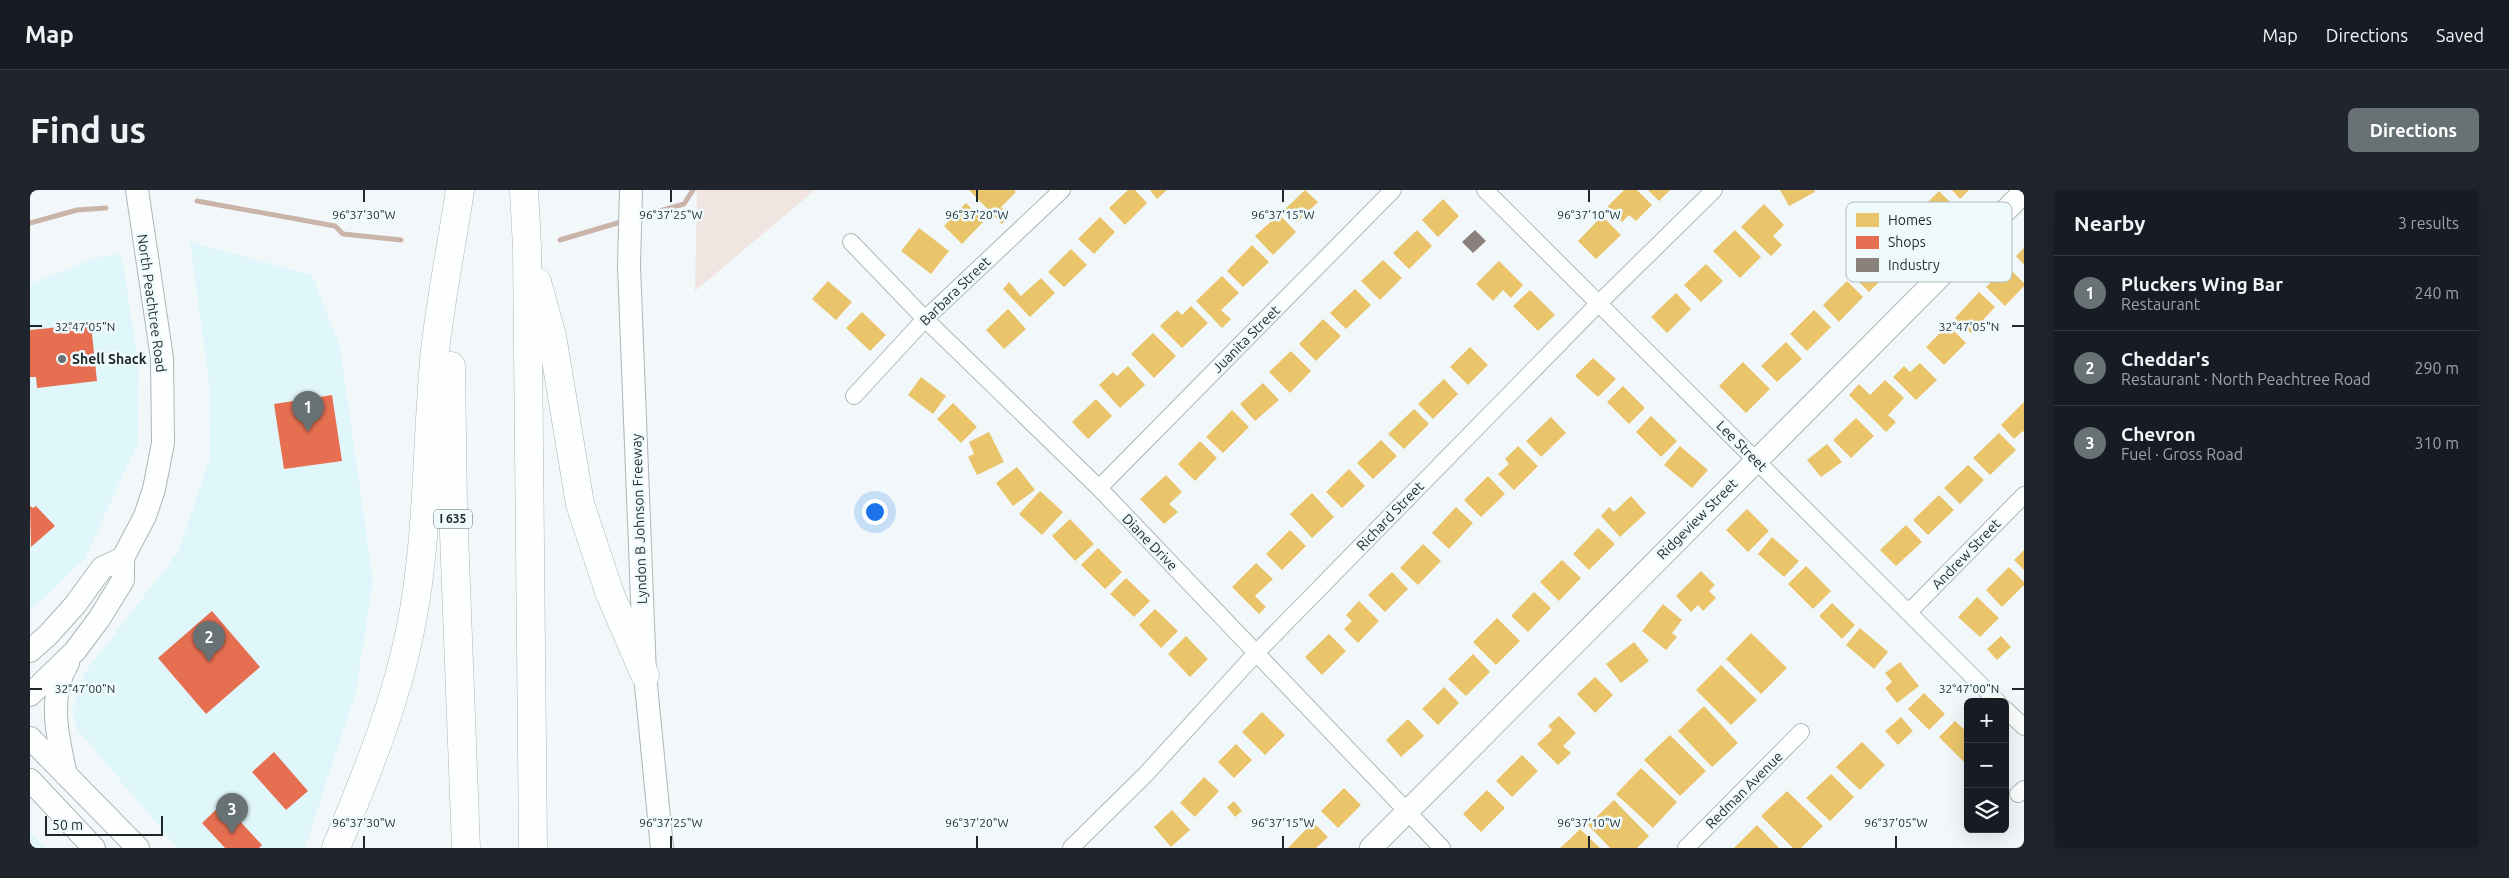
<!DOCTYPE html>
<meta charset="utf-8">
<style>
:root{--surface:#171b24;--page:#20242c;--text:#f1f3f6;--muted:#9ea1a6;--line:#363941;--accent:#687173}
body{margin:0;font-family:Ubuntu,sans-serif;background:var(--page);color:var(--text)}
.controls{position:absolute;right:15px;bottom:15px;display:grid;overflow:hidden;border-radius:8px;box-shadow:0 5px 20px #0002}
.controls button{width:45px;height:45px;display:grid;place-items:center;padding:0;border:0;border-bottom:1px solid var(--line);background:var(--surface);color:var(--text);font:25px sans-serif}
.scale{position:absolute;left:15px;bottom:12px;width:118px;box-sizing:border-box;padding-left:5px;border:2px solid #1e282b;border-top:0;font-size:14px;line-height:18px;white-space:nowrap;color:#1e282b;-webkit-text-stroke:4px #effafd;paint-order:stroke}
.you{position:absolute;left:844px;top:321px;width:18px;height:18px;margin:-12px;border:4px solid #fff;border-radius:50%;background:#1a73e8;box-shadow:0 0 0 8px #1a73e833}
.badge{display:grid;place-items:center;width:32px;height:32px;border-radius:50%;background:var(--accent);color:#fff;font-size:16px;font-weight:700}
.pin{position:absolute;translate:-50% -41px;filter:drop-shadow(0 1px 2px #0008)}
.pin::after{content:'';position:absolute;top:26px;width:18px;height:15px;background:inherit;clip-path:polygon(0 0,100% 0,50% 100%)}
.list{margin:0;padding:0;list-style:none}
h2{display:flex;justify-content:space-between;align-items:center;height:65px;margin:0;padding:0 20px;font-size:21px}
h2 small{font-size:16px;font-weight:400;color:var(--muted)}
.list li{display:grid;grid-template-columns:32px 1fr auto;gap:15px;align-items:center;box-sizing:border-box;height:75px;padding:0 20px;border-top:1px solid var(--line)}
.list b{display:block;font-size:19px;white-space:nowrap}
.list p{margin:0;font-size:16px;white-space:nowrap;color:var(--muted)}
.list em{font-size:16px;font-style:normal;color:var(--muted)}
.icon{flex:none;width:28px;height:28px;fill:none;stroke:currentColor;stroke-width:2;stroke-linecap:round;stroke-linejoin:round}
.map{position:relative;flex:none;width:1994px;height:658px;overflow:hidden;border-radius:8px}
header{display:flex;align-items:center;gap:30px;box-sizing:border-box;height:70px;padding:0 25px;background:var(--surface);border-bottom:1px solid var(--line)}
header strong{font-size:24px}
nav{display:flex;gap:28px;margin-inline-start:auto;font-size:18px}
.intro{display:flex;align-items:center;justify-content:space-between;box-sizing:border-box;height:120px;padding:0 30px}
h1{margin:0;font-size:35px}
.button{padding:12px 22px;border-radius:8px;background:var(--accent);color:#fff;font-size:18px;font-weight:700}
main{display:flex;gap:30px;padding:0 30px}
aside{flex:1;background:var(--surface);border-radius:8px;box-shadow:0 5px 20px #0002}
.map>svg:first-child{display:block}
.built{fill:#dff6fb}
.green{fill:#f0e5e0}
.homes{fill:#e9c46a}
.shops{fill:#e76f51}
.industry{fill:#8a817c}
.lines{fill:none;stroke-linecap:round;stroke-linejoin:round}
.stream{stroke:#cab4aa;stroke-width:5}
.street-casing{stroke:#aeb5b7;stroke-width:18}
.secondary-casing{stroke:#aeb5b7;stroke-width:24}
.highway-casing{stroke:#aeb5b7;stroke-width:29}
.street{stroke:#fdfefe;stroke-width:16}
.secondary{stroke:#fdfefe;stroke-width:22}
.highway{stroke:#fdfefe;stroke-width:28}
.ticks{fill:none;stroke:#1e282b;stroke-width:2}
.poi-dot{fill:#687173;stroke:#effafd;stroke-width:2}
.labels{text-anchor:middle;stroke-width:5;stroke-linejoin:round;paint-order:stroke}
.shield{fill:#effafd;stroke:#5d676a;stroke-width:1}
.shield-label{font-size:12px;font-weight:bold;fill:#1e282b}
.street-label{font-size:14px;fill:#1e282b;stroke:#effafd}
.poi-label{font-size:14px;font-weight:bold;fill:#1e282b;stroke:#effafd;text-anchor:start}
.key{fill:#effafd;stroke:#b0bbbe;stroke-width:1}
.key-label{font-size:14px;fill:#1e282b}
.ticks-label{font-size:12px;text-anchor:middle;fill:#1e282b;stroke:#effafd;stroke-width:5;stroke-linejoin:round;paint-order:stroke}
</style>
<header>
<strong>Map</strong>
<nav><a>Map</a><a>Directions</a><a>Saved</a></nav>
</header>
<div class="intro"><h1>Find us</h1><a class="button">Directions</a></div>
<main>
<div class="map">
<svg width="1994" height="658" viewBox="0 0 1994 658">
<rect width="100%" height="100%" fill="#f2f8fa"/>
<!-- built -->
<path class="built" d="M160 52 282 85 310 157 343 391 326 501 275 658H147L47 539 42 520 55 482 148 362 180 268 179 192Z
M86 64 92 68 109 177 108 253 54 370 0 421V95L64 68Z
M0 642 16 658H0Z"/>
<!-- green -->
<path class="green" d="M667 0H785L665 101Z"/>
<!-- homes -->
<path class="homes" d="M939 0H984L986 2 971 17 980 26 972 34Z
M1098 0H1105L1117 13 1095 35 1079 18Z
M1120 0H1137L1127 9Z
M1275 0 1288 12 1267 32 1255 19Z
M1594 0H1607L1622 15 1606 31 1599 25 1592 32 1577 17Z
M1618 0H1640L1629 11Z
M1750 0H1784L1785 2 1759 16Z
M1922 0H1939L1930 9Z
M1909 1 1925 17 1900 42 1884 26Z
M1413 9 1429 26 1408 47 1392 30Z
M936 13 954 31 932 54 914 36Z
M1734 14 1754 35 1743 46 1752 55 1741 66 1711 37Z
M1249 24 1266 42 1243 65 1225 46Z
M1572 26 1591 45 1566 69 1548 51Z
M1070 27 1085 42 1064 64 1048 49Z
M889 38 919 61 901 84 871 61Z
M1387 40 1402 56 1379 79 1363 63Z
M1705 40 1731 67 1710 88 1683 61Z
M1222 55 1239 72 1213 97 1197 81Z
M1994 58V75L1986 66Z
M1041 59 1057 75 1034 97 1018 82Z
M1846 60 1863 78 1839 102 1821 84Z
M1353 70 1372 88 1350 110 1331 91Z
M1469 71 1493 95 1481 108 1473 100 1463 111 1446 94Z
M1676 74 1693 91 1671 112 1654 95Z
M1977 76 1994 93V96L1975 116 1956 97Z
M1192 86 1209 103 1191 120 1201 129 1192 138 1166 111Z
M1011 88 1025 103 1000 127 973 99 979 92 991 106Z
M798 91 822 112 806 130 782 109Z
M1817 91 1833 107 1809 132 1793 115Z
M1325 99 1341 115 1316 139 1300 123Z
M1500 100 1525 125 1508 141 1483 116Z
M1949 102 1965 117 1941 143 1925 128Z
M1646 103 1661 119 1637 143 1621 127Z
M1161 116 1178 133 1152 158 1130 136 1147 120 1152 125Z
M978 119 996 139 974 159 956 140Z
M1784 120 1801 137 1777 161 1760 144Z
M832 122 856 145 840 161 816 138Z
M1293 129 1311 146 1286 171 1269 154Z
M1918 135 1936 153 1914 175 1896 157Z
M1123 143 1146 166 1124 188 1101 164Z
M1756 152 1772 169 1747 192 1731 176Z
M1440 157 1458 175 1438 195 1420 177Z
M1261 161 1281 181 1260 203 1239 182Z
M1563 168 1586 189 1568 207 1545 186Z
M1713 172 1740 199 1716 223 1689 196Z
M1890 173 1907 190 1886 210 1863 187 1874 176 1880 182Z
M1098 176 1115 195 1090 218 1069 195 1083 182 1087 186Z
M891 187 916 206 903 224 878 205Z
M1414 189 1428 204 1403 229 1388 214Z
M1855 190 1874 208 1858 225 1866 232 1856 242 1819 205 1829 194 1840 205Z
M1233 193 1249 210 1225 231 1210 214Z
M1593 196 1615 218 1599 234 1577 212Z
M1066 209 1082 226 1058 249 1042 232Z
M1994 212V242L1993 241 1984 249 1971 235Z
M923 213 947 237 931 253 907 229Z
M1384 219 1399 234 1374 259 1358 244Z
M1202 220 1219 237 1193 263 1176 247Z
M1621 226 1647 251 1631 267 1606 242Z
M1521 227 1536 243 1511 267 1496 251Z
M1826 228 1844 246 1821 268 1803 250Z
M959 242 974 272 947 285 938 267 944 264 939 252Z
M1969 243 1986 260 1960 285 1943 268Z
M1351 250 1367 266 1343 289 1327 273Z
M1170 251 1187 268 1165 291 1148 274Z
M1797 254 1812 272 1791 287 1777 270Z
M1488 256 1508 276 1484 300 1468 284 1479 274 1475 269Z
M1650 256 1678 280 1662 298 1634 275Z
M1938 275 1954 290 1930 314 1914 298Z
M987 277 1005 300 983 316 966 293Z
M1319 279 1335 296 1312 318 1296 302Z
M1136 285 1152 302 1139 314 1148 322 1134 334 1110 309Z
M1458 286 1475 304 1451 327 1434 310Z
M1010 301 1033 322 1012 345 989 324Z
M1282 303 1304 327 1282 348 1260 324Z
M1909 305 1924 320 1898 345 1883 330Z
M1601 306 1616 323 1590 347 1571 326 1579 317 1584 322Z
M1426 317 1443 333 1419 359 1402 343Z
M1717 319 1739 341 1718 362 1696 340Z
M1040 329 1064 354 1045 371 1022 346Z
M1876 335 1892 352 1866 376 1850 360Z
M1568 338 1585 354 1559 380 1543 364Z
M1260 340 1276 356 1252 380 1236 364Z
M1742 347 1769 371 1754 387 1728 364Z
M1393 354 1411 371 1388 395 1370 378Z
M1068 358 1092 382 1075 399 1051 375Z
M1994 360V380L1984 370Z
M1532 370 1551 388 1529 411 1510 392Z
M1226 373 1243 389 1225 406 1236 417 1229 424 1202 397Z
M1776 376 1801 401 1783 419 1758 394Z
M1979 377 1994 392V395L1972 417 1956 400Z
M1671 381 1685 395 1679 401 1686 408 1673 421 1668 415 1661 422 1646 406Z
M1362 382 1378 399 1355 422 1338 405Z
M1096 388 1120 411 1104 427 1080 404Z
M1504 402 1521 418 1498 442 1481 426Z
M1947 407 1969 428 1950 447 1928 427Z
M1329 411 1349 431 1328 453 1314 439 1322 431 1316 425Z
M1802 413 1825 435 1812 449 1789 426Z
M1633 414 1652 430 1642 443 1647 447 1636 460 1612 441Z
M1125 419 1148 441 1131 458 1109 435Z
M1467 428 1490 451 1466 475 1443 452Z
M1830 438 1858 462 1844 479 1816 455Z
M1721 443 1757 478 1731 504 1696 469Z
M1299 444 1316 461 1292 485 1275 467Z
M1156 446 1178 469 1160 487 1138 464Z
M1971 446 1981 457 1967 470 1957 459Z
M1604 452 1619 471 1591 493 1576 474Z
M1443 464 1460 482 1436 506 1418 489Z
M1870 472 1889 496 1867 513 1855 498 1862 492 1855 483Z
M1691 475 1727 510 1701 535 1666 500Z
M1565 487 1583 505 1565 523 1547 504Z
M1414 497 1429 513 1408 535 1392 519Z
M1894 503 1915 524 1899 540 1878 519Z
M1674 516 1708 553 1682 577 1648 541Z
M1232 522 1255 545 1235 565 1212 542Z
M1529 526 1546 543 1533 556 1541 563 1528 575 1507 554 1522 540 1518 536Z
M1871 527 1883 541 1868 555 1855 541Z
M1378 529 1394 546 1371 567 1356 550Z
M1925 531 1938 543V568L1934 572 1909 547Z
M1640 545 1676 581 1650 606 1614 570Z
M1832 552 1855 575 1830 600 1806 577Z
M1206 554 1222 570 1204 588 1188 572Z
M1492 565 1508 581 1482 607 1466 591Z
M1611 578 1647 612 1623 638 1586 604Z
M1801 584 1824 607 1800 631 1776 608Z
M1174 587 1189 601 1165 627 1150 613Z
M1314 598 1331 615 1308 638 1291 621Z
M1457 600 1475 618 1451 642 1433 624Z
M1757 601 1793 636 1771 658H1763L1731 626Z
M1584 610 1619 646 1607 658H1580L1558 635Z
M1204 611 1212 621 1205 627 1197 617Z
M1142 620 1160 640 1141 657 1124 637Z
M1283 632 1298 647 1286 658H1258Z
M1727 635 1749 658H1704Z
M1550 639 1570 658H1530L1539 650Z"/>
<!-- shops -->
<path class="shops" d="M61 134 67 191 7 198 6 187H0V140Z
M302 205 312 271 254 279 244 214Z
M0 316 3 318 6 316 25 336 1 357Z
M182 421 230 477 176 524 128 468Z
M244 562 278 601 256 620 222 582Z
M193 613 232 655 229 658H195L172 633Z"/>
<!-- industry -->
<path class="industry" d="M1445 40 1456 51 1443 63 1432 52Z"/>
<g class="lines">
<!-- stream -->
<path class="stream" d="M167 11 305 36 313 44 371 50
M605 28 654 14 663 0
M0 33 47 20 76 18
M530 50 594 31"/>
<defs>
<path id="street" d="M1455 0 1968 512
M821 52 895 129 1069 298 1412 658
M824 206 895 129 1032 0
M1069 298 1363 0
M1879 422 1994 305
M1975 519 1994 537
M1988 604 1994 599
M1041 658 1116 584 1227 462 1569 113 1684 0
M1656 658 1771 542"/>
<path id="secondary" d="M601 0 599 76 615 485 632 658
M0 461 18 445 45 415 72 378 93 368
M0 505 45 461 69 429 93 390V368L115 326 124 299 133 253 132 168 107 0
M0 548 108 658
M36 585C28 549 17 506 38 473
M0 590 64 658
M1341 658 1994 2"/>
<path id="highway" d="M494 0 497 57 503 658
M507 92 522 146 550 314 580 404 615 485
M421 176 423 317 436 658
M306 658C336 585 366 514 381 436 399 346 396 252 405 161 411 107 422 53 430 0"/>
</defs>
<!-- street casing -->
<use href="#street" class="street-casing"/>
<!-- secondary casing -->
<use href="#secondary" class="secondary-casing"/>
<!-- highway casing -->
<use href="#highway" class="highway-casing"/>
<!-- street -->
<use href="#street" class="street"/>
<!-- secondary -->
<use href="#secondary" class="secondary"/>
<!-- highway -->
<use href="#highway" class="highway"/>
</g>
<!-- ticks -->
<path class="ticks" d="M334 0V12M641 0V12M947 0V12M1253 0V12M1559 0V12M0 136H12M1982 136H1994M0 499H12M1982 499H1994M334 646V658M641 646V658M947 646V658M1253 646V658M1559 646V658M1866 646V658"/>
<!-- markers -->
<circle class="poi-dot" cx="32" cy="169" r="5"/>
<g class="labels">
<!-- shield labels -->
<rect class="shield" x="404" y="319.5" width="38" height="19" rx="4"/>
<g class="shield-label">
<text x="423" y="333">I 635</text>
</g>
<!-- street labels -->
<g class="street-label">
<text transform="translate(925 101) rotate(-44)" y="5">Barbara Street</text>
<text transform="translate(122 113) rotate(82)" y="5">North Peachtree Road</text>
<text transform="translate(1216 149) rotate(-45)" y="5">Juanita Street</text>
<text transform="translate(1712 256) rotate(45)" y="5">Lee Street</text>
<text transform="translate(1360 326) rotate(-46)" y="5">Richard Street</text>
<text transform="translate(609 329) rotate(-92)" y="5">Lyndon B Johnson Freeway</text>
<text transform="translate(1667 329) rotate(-45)" y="5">Ridgeview Street</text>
<text transform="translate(1120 352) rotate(46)" y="5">Diane Drive</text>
<text transform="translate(1936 364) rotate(-46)" y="5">Andrew Street</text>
<text transform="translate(1714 600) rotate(-45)" y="5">Redman Avenue</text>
</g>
<!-- poi labels -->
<g class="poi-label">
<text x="42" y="174">Shell Shack</text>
</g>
</g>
<!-- legend -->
<rect x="1816" y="12" width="166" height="80" rx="8" class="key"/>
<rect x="1826" y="23" width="23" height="14" fill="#e9c46a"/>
<rect x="1826" y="46" width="23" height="13" fill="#e76f51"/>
<rect x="1826" y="68" width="23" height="14" fill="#8a817c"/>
<g class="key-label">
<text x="1858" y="35">Homes</text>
<text x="1858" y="57">Shops</text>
<text x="1858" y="80">Industry</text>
</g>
<g class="ticks-label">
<text x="334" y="29">96°37'30"W</text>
<text x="641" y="29">96°37'25"W</text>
<text x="947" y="29">96°37'20"W</text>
<text x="1253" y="29">96°37'15"W</text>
<text x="1559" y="29">96°37'10"W</text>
<text x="55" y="141">32°47'05"N</text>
<text x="1939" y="141">32°47'05"N</text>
<text x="55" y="503">32°47'00"N</text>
<text x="1939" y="503">32°47'00"N</text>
<text x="334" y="637">96°37'30"W</text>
<text x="641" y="637">96°37'25"W</text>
<text x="947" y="637">96°37'20"W</text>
<text x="1253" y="637">96°37'15"W</text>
<text x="1559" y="637">96°37'10"W</text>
<text x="1866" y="637">96°37'05"W</text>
</g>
</svg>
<div class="controls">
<button>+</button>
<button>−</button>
<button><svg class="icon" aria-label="layers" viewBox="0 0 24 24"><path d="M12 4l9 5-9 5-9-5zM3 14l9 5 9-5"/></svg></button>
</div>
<div class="scale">50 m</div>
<div class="you"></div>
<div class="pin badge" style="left:278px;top:242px">1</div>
<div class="pin badge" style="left:179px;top:472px">2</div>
<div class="pin badge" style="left:202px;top:644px">3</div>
</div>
<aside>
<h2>Nearby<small>3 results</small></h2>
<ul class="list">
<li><span class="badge">1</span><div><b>Pluckers Wing Bar</b><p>Restaurant</p></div><em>240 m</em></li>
<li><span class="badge">2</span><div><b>Cheddar's</b><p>Restaurant · North Peachtree Road</p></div><em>290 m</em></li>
<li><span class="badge">3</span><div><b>Chevron</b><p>Fuel · Gross Road</p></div><em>310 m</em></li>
</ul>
</aside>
</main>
